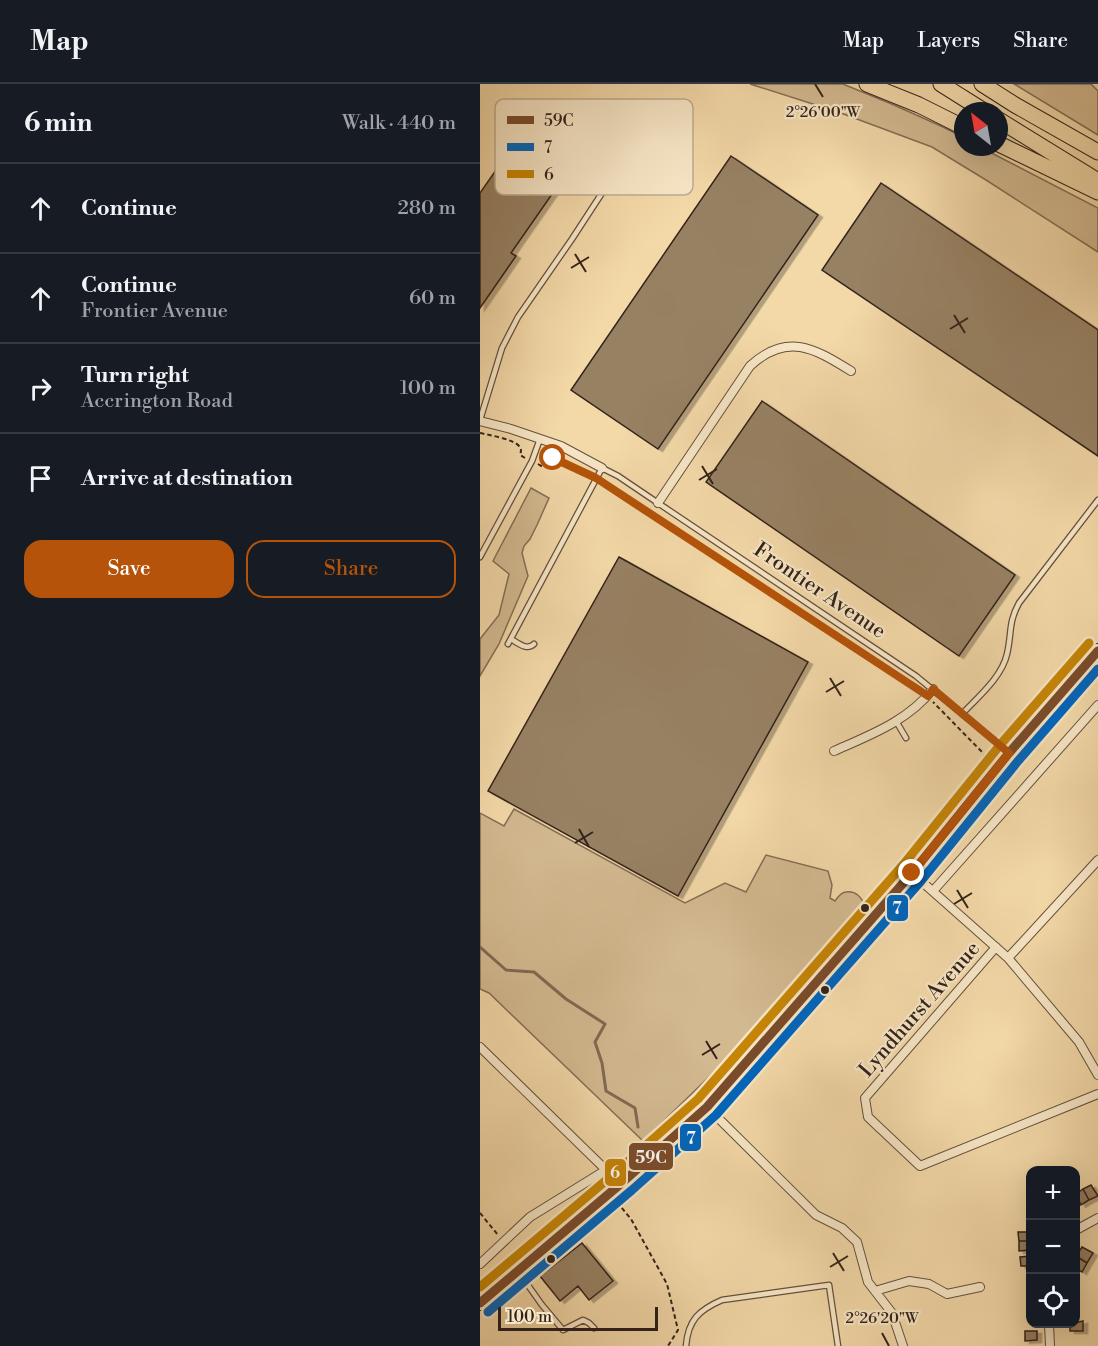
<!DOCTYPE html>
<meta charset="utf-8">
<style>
:root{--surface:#171b24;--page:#20242c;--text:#f1f3f6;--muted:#9ea1a6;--line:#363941;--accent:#b45309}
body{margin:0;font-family:"Libre Bodoni",serif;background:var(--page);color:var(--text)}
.controls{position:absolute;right:18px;bottom:18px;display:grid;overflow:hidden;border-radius:12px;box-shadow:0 6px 24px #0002}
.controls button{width:54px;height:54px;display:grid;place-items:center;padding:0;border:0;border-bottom:2px solid var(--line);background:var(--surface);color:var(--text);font:30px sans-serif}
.compass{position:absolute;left:474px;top:18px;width:54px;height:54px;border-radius:50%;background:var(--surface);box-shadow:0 6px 24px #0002;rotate:329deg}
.scale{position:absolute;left:18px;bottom:15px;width:160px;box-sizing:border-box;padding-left:6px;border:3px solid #34231a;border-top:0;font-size:16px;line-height:21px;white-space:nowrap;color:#34231a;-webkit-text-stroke:4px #f7e6c6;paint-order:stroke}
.stop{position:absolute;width:18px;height:18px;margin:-14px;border:4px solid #b45309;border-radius:50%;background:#fff}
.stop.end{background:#b45309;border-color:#fff;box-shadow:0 2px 6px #0008}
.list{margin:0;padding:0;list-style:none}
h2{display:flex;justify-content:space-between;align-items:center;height:78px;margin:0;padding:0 24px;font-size:26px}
h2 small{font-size:20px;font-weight:400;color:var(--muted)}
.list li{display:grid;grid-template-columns:39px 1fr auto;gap:18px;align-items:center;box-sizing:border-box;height:90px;padding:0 24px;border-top:2px solid var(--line)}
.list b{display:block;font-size:22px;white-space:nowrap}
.list p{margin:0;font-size:20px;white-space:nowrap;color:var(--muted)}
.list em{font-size:20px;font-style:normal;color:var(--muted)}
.actions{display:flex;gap:12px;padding:18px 24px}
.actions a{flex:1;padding:14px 0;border:2px solid var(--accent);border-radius:18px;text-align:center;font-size:21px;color:var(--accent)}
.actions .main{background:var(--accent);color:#fff}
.icon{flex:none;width:33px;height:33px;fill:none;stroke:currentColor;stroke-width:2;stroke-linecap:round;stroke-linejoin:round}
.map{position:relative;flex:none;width:618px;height:1262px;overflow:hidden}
header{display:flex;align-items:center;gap:36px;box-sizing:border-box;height:84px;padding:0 30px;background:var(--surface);border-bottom:2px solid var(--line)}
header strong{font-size:28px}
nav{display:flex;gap:33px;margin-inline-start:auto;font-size:21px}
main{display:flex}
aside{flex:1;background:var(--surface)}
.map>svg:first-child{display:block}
.green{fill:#d3b990;stroke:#846e55;stroke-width:1.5}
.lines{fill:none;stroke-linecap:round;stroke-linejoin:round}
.stream{stroke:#806a52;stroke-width:3}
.building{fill:#978164;stroke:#34231a;stroke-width:1.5;filter:url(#shadow)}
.lane-casing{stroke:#64503e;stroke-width:7}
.street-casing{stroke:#64503e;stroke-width:10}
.primary-casing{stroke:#34231a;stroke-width:16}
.highway-casing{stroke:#34231a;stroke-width:17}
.path{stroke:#34231a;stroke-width:2;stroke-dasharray:4.5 3;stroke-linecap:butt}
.lane{stroke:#f7e6c6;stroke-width:4.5}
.street{stroke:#f7e6c6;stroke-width:8}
.primary{stroke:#f3d8a8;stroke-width:14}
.highway{stroke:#f3d8a8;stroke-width:15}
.bus-1-casing{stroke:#f7e6c6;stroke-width:14}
.bus-2-casing{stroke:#f7e6c6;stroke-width:14}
.bus-3-casing{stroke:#f7e6c6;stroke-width:14}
.bus-1{stroke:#7a4b2a;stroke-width:9}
.bus-2{stroke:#0065bd;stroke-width:9}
.bus-3{stroke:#c68506;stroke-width:9}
.route{stroke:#b45309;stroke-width:8}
.ticks{fill:none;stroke:#34231a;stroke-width:2}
.bus-dot{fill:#34231a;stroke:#f7e6c6;stroke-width:2}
.labels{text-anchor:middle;stroke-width:4.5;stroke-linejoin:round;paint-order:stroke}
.street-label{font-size:21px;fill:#34231a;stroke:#f7e6c6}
.key{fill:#f7e6c6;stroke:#bcac92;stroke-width:1.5}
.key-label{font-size:16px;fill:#34231a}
.ticks-label{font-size:15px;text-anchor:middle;fill:#34231a;stroke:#f7e6c6;stroke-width:4.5;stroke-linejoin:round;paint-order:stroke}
.line-badge{stroke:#f7e6c6;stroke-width:2}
.badge-label{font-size:16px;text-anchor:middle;font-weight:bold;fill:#fff}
</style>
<header>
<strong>Map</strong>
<nav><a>Map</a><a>Layers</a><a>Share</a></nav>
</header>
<main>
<aside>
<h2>6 min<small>Walk · 440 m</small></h2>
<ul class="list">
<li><svg class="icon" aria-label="ahead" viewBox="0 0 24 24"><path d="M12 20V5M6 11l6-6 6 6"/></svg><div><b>Continue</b></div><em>280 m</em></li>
<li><svg class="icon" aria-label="ahead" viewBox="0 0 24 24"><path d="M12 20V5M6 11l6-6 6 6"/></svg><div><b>Continue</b><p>Frontier Avenue</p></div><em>60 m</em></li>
<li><svg class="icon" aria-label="right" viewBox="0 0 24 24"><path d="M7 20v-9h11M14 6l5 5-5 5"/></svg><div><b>Turn right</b><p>Accrington Road</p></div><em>100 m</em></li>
<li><svg class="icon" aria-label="arrive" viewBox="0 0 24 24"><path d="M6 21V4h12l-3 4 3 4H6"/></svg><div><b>Arrive at destination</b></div></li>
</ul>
<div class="actions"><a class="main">Save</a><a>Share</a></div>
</aside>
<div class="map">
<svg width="618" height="1262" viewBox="0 0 618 1262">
<defs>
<filter id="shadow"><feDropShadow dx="4.5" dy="2.5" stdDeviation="0" flood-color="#0004"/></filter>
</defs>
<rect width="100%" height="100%" fill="#f3d8a8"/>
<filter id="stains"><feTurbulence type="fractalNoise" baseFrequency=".00333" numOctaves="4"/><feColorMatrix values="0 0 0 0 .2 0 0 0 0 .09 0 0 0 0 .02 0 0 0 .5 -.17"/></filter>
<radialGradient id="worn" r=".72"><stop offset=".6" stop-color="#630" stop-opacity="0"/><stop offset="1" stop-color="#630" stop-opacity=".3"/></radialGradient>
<!-- green -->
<path class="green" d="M270 0H363L414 21 463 43 483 53V63H500L618 124V168L506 96 452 63 358 28Z
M534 0H611L618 7V51Z
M51 404 69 414 57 441 50 455 44 462 42 469 48 492 19 560 0 592V555L19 531 29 490 13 477Z
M34 725 205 819 245 799 266 808 286 771 348 787 352 801 350 814 355 817C358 813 361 808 366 808 375 806 383 814 384 822L296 928 163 1057 9 909 0 905V729L24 742Z"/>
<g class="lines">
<!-- stream -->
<path class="stream" d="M0 863 26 886 54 888 86 915 125 940 115 958 122 979 126 1007 155 1024 158 1043"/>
</g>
<!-- building -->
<path class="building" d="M51 36 100 70 31 169 36 172 0 224V109Z
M251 72 338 131 178 365 91 306Z
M401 99 618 246V372L342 186Z
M282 317 535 491 479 572 226 398Z
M139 473 328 578 198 812 8 707Z
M611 1101 618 1112 609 1116 603 1105Z
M603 1105 609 1116 601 1121 596 1110Z
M538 1148H550V1157H539Z
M539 1157H550V1166L539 1167Z
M102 1159 133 1197 109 1216 98 1202 80 1217 60 1192Z
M602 1163 613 1169 607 1179 596 1172Z
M550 1172V1182H541L540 1173Z
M596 1172 607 1179 602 1188 596 1184Z
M603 1237V1247H590V1240Z
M545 1247H557V1256L545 1257Z"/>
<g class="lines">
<defs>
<path id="lane" d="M0 336 22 264 38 233 92 155 167 40
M0 473 52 377 60 355
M31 555C38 559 47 567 54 560
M28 560 122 384 138 392 178 419 436 592 527 667
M482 630C498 613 522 593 527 570 532 549 528 539 539 519L618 416
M416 637 426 654
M40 1190 62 1221 83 1246 103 1236 109 1239 114 1244
M206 1262C208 1236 219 1226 242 1216L349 1201 358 1262"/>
<path id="street" d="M0 337 31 345 81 362 122 384
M178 419 270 282C307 248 334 264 371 287
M354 667C390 651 428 637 453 605
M432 789 528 874 599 958 618 991
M453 807 618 621
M516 863 385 1014 388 1033 440 1082 618 1010
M528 874 618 776
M0 963 126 1086 144 1097
M227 1023 336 1131 362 1144 377 1158 388 1198 412 1229 423 1262
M596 1146 618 1134
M0 1180 50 1133 126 1086
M395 1207 429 1197 449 1200 467 1210 500 1203
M569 1240 570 1262"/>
<path id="primary" d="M0 1219 144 1097 227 1023 432 789 529 669 618 567"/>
<path id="highway" d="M387 0 439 21 483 43
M461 0 504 27
M502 0 535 21 618 68
M519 36 618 97
M519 60 618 108"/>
</defs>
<!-- lane casing -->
<use href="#lane" class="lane-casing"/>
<!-- street casing -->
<use href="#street" class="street-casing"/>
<!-- primary casing -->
<use href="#primary" class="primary-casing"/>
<!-- highway casing -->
<use href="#highway" class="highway-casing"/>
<!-- path -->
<path class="path" d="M0 349C9 351 33 355 39 362 42 366 41 367 40 371L45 374
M58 380 63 383 66 377 73 374 110 392
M123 399 435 602
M441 756 504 679 506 674 504 670 453 618
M137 1118 151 1135 187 1200 198 1246 188 1262
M0 1129 18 1151"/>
<!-- lane -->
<use href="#lane" class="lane"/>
<!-- street -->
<use href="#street" class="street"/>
<!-- primary -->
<use href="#primary" class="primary"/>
<!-- highway -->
<use href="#highway" class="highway"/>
<defs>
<path id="bus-1" d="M0 1219 144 1097 227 1023 432 789 529 669 618 567"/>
<path id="bus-2" d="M8 1228 152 1106 236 1031 441 797 538 677 618 585"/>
<path id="bus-3" d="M0 1203 136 1088 218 1015 423 781 520 661 609 559"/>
</defs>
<!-- bus-1 casing -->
<use href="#bus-1" class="bus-1-casing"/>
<!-- bus-2 casing -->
<use href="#bus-2" class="bus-2-casing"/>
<!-- bus-3 casing -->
<use href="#bus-3" class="bus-3-casing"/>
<!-- bus-1 -->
<use href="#bus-1" class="bus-1"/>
<!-- bus-2 -->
<use href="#bus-2" class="bus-2"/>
<!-- bus-3 -->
<use href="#bus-3" class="bus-3"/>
</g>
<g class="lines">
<!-- route -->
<path class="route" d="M73 374 116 394 448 612 453 605 529 669 432 789"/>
</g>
<!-- ticks -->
<path class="ticks" d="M335 0 343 13M95 170 106 188M91 184 109 173M474 231 485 249M470 245 488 234M222 382 233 400M219 396 237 385M350 594 361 612M346 608 364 597M99 745 109 763M95 759 113 748M477 806 488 824M474 820 492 809M226 957 237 975M222 971 240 960M353 1169 364 1187M350 1183 368 1172M402 1249 409 1262"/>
<!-- markers -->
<g class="bus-dot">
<circle cx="385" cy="824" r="5"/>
<circle cx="345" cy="906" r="5"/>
<circle cx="71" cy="1175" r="5"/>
</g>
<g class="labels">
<!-- street labels -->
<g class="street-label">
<text transform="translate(340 506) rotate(34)" y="7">Frontier Avenue</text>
<text transform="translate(439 925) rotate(-49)" y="7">Lyndhurst Avenue</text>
</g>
</g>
<!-- legend -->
<rect x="15" y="15" width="198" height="96" rx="9" class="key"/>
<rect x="27" y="32" width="27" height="8" fill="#7a4b2a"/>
<rect x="27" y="59" width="27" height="8" fill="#0065bd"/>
<rect x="27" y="86" width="27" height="8" fill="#c68506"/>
<g class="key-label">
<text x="64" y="42">59C</text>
<text x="64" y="69">7</text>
<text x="64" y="96">6</text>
</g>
<g class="ticks-label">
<text x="343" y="33">2°26'00"W</text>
<text x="402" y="1239">2°26'20"W</text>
</g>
<g class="line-badge">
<rect x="406" y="810" width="23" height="28" rx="6" fill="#0065bd"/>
<rect x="199" y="1039" width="23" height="29" rx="6" fill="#0065bd"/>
<rect x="148" y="1058" width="46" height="29" rx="6" fill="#7a4b2a"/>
<rect x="124" y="1074" width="23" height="29" rx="6" fill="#c68506"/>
</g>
<g class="badge-label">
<text x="417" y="830">7</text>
<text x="211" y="1060">7</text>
<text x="171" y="1079">59C</text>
<text x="135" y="1094">6</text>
</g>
<rect width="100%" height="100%" filter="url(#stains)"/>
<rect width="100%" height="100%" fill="url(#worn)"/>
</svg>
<div class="controls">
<button>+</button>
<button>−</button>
<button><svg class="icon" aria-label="locate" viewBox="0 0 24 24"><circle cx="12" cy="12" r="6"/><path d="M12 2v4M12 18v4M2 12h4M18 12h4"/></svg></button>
</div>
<svg class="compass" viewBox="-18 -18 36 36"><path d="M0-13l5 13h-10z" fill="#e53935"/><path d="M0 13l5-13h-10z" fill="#9ea1a6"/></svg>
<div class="scale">100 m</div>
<div class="stop" style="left:73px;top:374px"></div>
<div class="stop end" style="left:432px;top:789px"></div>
</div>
</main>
